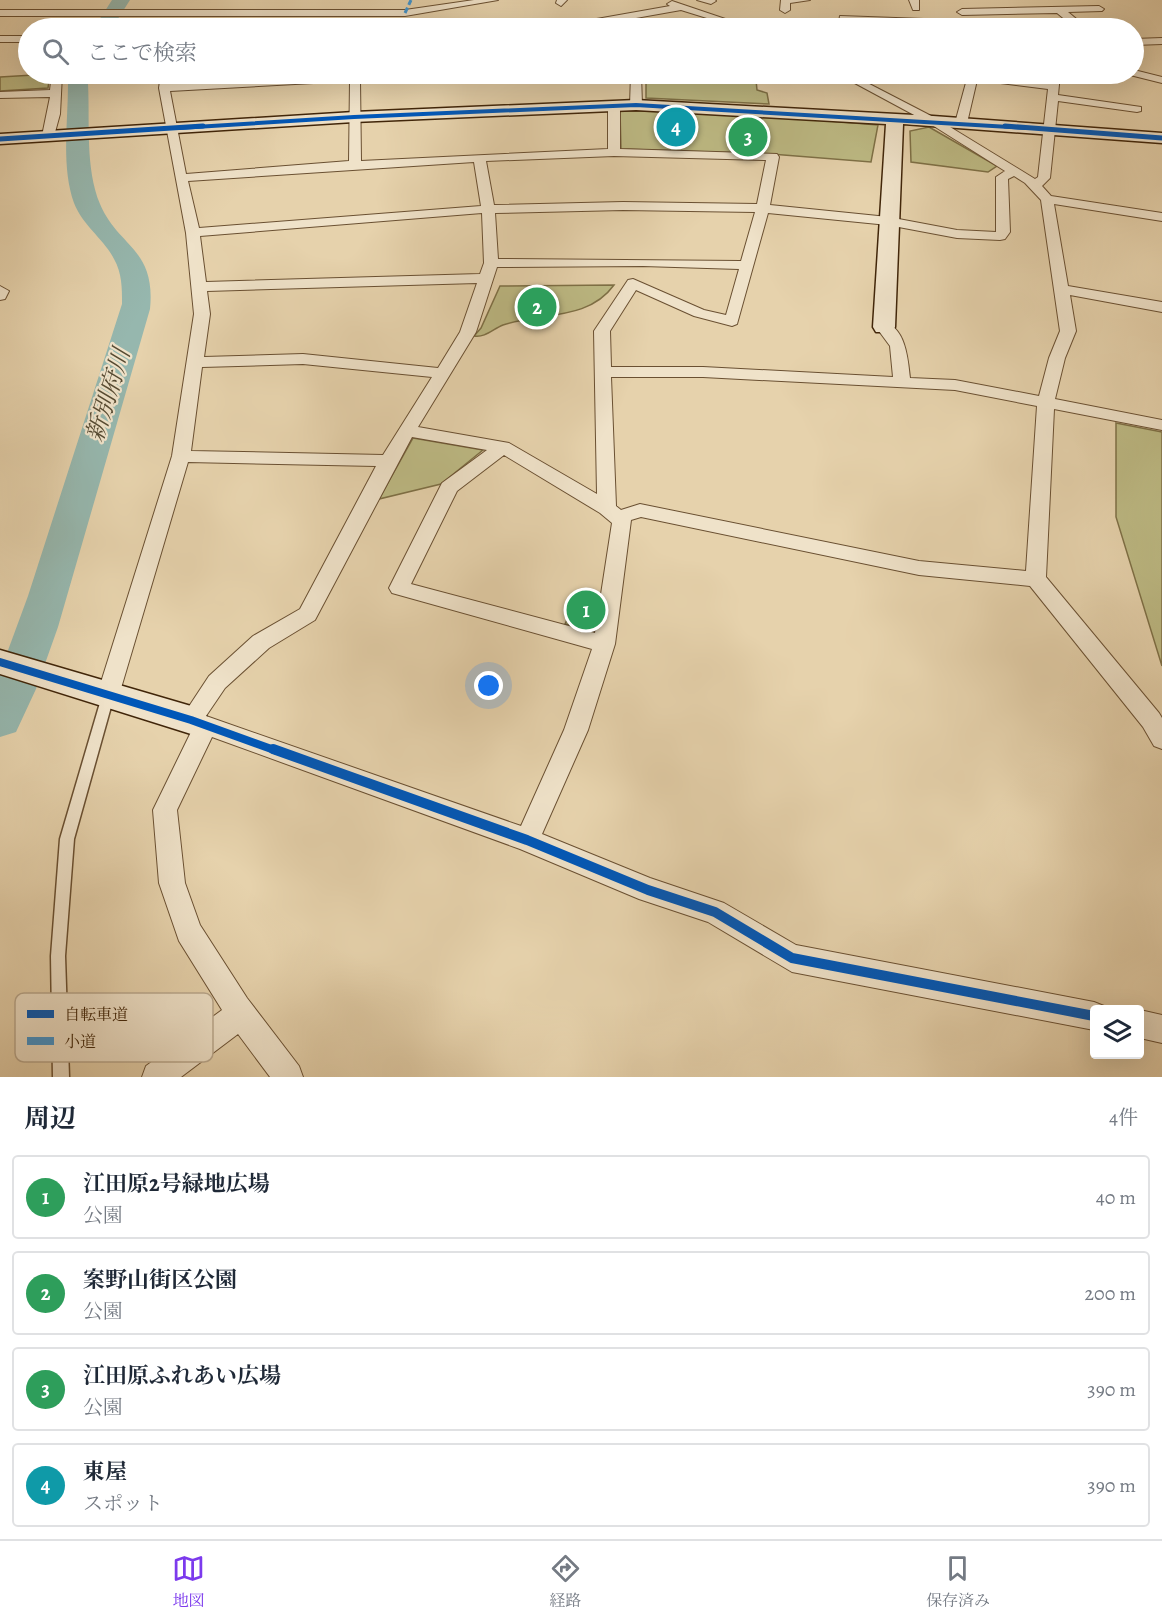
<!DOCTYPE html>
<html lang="ja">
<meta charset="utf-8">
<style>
:root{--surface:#fff;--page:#f2f2f3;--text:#1f2937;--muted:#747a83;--line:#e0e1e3;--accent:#7c3aed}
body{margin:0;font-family:Alegreya,"Noto Serif JP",serif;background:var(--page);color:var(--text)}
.controls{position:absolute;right:18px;bottom:18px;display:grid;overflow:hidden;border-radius:6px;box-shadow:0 6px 24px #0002}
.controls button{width:54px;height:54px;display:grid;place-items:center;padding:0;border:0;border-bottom:2px solid var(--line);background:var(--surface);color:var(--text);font:30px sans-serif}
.you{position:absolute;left:489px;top:686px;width:21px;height:21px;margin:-15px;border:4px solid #fff;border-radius:50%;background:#1a73e8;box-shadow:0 0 0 9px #1a73e833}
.badge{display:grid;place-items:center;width:39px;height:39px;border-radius:50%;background:var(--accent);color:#fff;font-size:20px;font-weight:700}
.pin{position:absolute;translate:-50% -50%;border:3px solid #fff;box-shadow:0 2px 6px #0006}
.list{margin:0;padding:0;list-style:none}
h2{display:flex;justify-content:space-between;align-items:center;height:78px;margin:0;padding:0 24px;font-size:26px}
h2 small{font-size:20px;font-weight:400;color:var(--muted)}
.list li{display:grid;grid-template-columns:39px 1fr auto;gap:18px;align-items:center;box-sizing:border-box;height:84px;margin:0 12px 12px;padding:0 12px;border:2px solid var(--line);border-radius:6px}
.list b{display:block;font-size:22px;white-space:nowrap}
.list p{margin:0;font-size:20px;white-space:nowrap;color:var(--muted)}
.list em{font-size:20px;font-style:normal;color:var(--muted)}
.icon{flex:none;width:33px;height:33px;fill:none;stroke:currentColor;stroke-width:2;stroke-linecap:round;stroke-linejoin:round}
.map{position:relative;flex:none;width:1162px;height:1077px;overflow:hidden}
.search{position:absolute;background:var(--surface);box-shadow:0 6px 24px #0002;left:18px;right:18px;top:18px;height:66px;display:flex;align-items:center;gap:15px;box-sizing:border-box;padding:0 21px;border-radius:33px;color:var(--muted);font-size:22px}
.sheet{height:462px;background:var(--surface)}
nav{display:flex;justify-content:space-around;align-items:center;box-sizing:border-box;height:84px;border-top:2px solid var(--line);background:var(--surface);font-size:16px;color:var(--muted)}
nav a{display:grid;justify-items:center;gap:3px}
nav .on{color:var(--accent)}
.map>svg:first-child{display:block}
.green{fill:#bdba84;stroke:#7e7046;stroke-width:1.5}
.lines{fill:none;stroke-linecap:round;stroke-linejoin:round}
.river{fill:#96b7ae;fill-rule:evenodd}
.lane-casing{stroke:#6a5032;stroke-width:3}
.street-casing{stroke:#6a5032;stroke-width:2}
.secondary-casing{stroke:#402509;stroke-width:3}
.lane{fill:#efe2c9;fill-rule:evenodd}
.street{fill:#efe2c9;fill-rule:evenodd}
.secondary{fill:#efe2c9;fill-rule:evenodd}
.quiet{stroke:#3f95d2;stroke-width:3;stroke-dasharray:6 3;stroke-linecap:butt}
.cycleway-far3-casing{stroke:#efe2c9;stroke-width:6}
.cycleway-far2-casing{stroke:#efe2c9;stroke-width:8}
.cycleway-far1-casing{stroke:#efe2c9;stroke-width:12}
.cycleway-casing{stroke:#efe2c9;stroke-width:14}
.cycleway-far3{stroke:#0057b8;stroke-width:4}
.cycleway-far2{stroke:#0057b8;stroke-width:5}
.cycleway-far1{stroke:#0057b8;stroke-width:8}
.cycleway{stroke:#0057b8;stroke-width:10}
.labels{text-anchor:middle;stroke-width:4.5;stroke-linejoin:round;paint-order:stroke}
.water-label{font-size:24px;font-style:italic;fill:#564a32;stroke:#efe2c9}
.key{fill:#efe2c9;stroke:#baa98f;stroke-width:1.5}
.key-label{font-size:16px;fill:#402509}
</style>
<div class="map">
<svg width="1162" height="1077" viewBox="0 0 1162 1077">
<rect width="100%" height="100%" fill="#e6d2ac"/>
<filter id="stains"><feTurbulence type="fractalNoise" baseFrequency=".00333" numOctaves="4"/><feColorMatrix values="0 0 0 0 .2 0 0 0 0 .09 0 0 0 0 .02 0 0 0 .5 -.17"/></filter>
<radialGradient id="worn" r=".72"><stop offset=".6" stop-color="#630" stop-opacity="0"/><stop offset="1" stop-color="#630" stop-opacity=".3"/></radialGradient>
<!-- green -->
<path class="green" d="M50 74 48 88 0 91V77Z
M646 74H750L768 78 756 80 757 90 767 93 769 104 646 98Z
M620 111 718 112 878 125 871 162 771 154 621 149Z
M929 127 997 166 988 172 911 162 910 131Z
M614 285C588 321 541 312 503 325 493 329 485 338 474 336L481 328 500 286Z
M1116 423 1162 432V666L1116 517Z
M413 438 483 450 441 484 379 499Z
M581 591 602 596 595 632 565 624Z"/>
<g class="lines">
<!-- river -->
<path class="river" d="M112 0H130L112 28H94Z
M73 74H93L88 84C90 122 85 168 100 204 118 247 156 248 150 309L58 627 36 689 16 732 0 737V672L28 596 122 304C122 288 122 273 114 259 104 239 83 226 74 203 61 167 68 122 68 84Z"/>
<defs>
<path id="lane" d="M108 691 112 693 114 696 74 839 65 956 69 1077H53L51 956 60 839 102 696 104 693Z"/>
<path id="street" d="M474 0H498L405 16H0V10H405Z
M557 0H567L561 6 556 3Z
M697 0H715L716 1 711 4Z
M781 0H810L790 3V10L785 13 780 10Z
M909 0H919V10H913Z
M672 1 752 28H739L681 10 591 26H506L507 28H497L495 23 500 20H591L670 6 667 4Z
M1099 6 1104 9 1102 11 1068 12 1080 22V26L986 28 991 25 1068 22 1057 13 962 15 957 12 962 9Z
M840 16 979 21 984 24 979 27 848 21V28H838Z
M0 36H28V42H0Z
M1162 38V44L1134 45V39Z
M1134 70 1162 77V83L1130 75Z
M52 74H62L60 114 54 136 48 140 42 136 50 97 0 98V92L50 90Z
M161 74H171L170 84 350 74H417L412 77 360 80 361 161 608 149V105L614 102 620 105V149L777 154 779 157 770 205 888 217 957 230 996 232V177L1005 171 929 123 838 74H850L937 119 1035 179 1038 177 1048 89 977 80 967 123 961 126 955 123 967 79 946 76 945 74H976L1049 82 1050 74H1060L1058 95 1141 107V111L1137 112 1058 101 1050 178 1042 186 1051 196 1162 213V221L1054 204 1068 286 1162 302V312L1070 295 1076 331 1065 358 1055 399 1162 420V430L1054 409 1046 577 1159 713 1162 718V749L1154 746 1143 727 1030 586 919 575 641 517 631 520 615 644 588 730 542 834 650 878 724 903 796 945 1094 1002 1104 1006 1106 1010H1094V1030L792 972 708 922 639 899 520 849 212 737 177 810 185 883 200 925 247 998 299 1066 303 1077H270L238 1034 181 1077H142L146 1066 222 1010 179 941 159 883 153 810 192 730 183 727 180 720 209 676 253 636 300 609 376 466 188 462 119 695 116 701 108 704 100 701 97 695 172 456 194 314 186 233 159 88ZM350 81 349 161 186 174 170 91ZM614 156 766 160 757 204 623 202 494 205 486 161ZM474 162 481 206 199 228 188 181ZM1014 176 1025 183 1041 200 1060 331 1049 358 1039 396 955 380 910 378C908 360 906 328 884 322L876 327 890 346 893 377 703 367H611L610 331 636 290 694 316 732 326 737 324 768 213 888 225 957 238 1000 240 1005 239 1010 232 1008 179ZM623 210 755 212 741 261 498 259 495 213ZM482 213 484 263 480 274 206 282 200 236ZM643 266 739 269 726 315 704 310 633 279 628 280 594 331 597 494 509 443 418 427 476 332 497 267ZM477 283 460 332 438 368 303 354 204 357 210 314 207 291ZM303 364 432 377 383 455 191 451 202 367ZM611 377H703L955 390 1037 406 1026 571 919 561 640 504 621 510 616 506ZM412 437 487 450 442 483 389 588 392 593 592 649 564 730 521 826 206 716 225 688 269 648 315 620ZM504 455 600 513 612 523 595 633 411 584 457 491Z
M631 74H641L642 105 636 108 630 105Z
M760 74H800L776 81Z
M0 286 9 291 5 299 0 300Z
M1140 1010 1162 1015V1043L1140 1038Z"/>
<path id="secondary" d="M636 100 933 116 1162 133V143L903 124 895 327 892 332H876L873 327 886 124 636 110 354 122 0 144V134L354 112Z
M0 650 191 706 203 710 208 720 203 730 191 734 0 674Z"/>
</defs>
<!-- lane casing -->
<use href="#lane" class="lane-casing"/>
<!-- street casing -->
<use href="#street" class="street-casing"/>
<!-- secondary casing -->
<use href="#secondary" class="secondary-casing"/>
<!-- lane -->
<use href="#lane" class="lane"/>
<!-- street -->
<use href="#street" class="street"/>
<!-- secondary -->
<use href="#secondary" class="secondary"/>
<!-- quiet -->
<path class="quiet" d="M405 13 411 0"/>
<defs>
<path id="cycleway-far3" d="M179 128 354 117 636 105 1025 128"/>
<path id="cycleway-far2" d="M1005 126 1162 138
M0 139 203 126"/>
<path id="cycleway-far1" d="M0 662 191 720 277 751"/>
<path id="cycleway" d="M273 749 527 840 648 890 715 912 792 958 1094 1016"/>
</defs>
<!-- cycleway-far3 casing -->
<use href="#cycleway-far3" class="cycleway-far3-casing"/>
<!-- cycleway-far2 casing -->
<use href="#cycleway-far2" class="cycleway-far2-casing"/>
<!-- cycleway-far1 casing -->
<use href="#cycleway-far1" class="cycleway-far1-casing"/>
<!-- cycleway casing -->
<use href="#cycleway" class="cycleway-casing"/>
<!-- cycleway-far3 -->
<use href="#cycleway-far3" class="cycleway-far3"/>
<!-- cycleway-far2 -->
<use href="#cycleway-far2" class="cycleway-far2"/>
<!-- cycleway-far1 -->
<use href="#cycleway-far1" class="cycleway-far1"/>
<!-- cycleway -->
<use href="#cycleway" class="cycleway"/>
</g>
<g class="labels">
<!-- water labels -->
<g class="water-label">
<text transform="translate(108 395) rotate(-73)" y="8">新別府川</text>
</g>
</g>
<!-- legend -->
<rect x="15" y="993" width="198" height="69" rx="9" class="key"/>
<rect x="27" y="1010" width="27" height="8" fill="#0057b8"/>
<rect x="27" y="1037" width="27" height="8" fill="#3f95d2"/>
<g class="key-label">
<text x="64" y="1020">自転車道</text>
<text x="64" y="1047">小道</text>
</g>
<rect width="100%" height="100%" filter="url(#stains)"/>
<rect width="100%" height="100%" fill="url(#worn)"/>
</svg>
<div class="controls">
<button><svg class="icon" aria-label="layers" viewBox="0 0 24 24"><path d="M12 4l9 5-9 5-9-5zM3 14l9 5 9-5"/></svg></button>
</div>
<div class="you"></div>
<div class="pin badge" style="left:586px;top:610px;background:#2e9e5b">1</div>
<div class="pin badge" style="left:537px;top:307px;background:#2e9e5b">2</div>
<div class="pin badge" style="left:748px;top:137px;background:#2e9e5b">3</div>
<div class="pin badge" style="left:676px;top:127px;background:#0f9aa8">4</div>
<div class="search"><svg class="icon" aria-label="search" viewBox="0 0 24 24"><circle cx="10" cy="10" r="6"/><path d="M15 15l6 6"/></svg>ここで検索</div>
</div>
<section class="sheet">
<h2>周辺<small>4件</small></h2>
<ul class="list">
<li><span class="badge" style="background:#2e9e5b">1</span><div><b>江田原2号緑地広場</b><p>公園</p></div><em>40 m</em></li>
<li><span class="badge" style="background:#2e9e5b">2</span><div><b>案野山街区公園</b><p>公園</p></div><em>200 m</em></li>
<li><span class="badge" style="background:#2e9e5b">3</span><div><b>江田原ふれあい広場</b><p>公園</p></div><em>390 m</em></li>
<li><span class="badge" style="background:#0f9aa8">4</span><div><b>東屋</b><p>スポット</p></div><em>390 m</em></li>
</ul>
</section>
<nav>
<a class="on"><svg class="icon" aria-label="map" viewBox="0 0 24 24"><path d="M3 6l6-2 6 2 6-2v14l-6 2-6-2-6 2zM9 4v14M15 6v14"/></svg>地図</a>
<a><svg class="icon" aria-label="directions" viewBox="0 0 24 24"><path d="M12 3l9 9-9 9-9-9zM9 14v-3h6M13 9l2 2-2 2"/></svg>経路</a>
<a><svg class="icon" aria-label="saved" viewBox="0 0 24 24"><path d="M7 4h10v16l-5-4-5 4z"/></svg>保存済み</a>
</nav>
